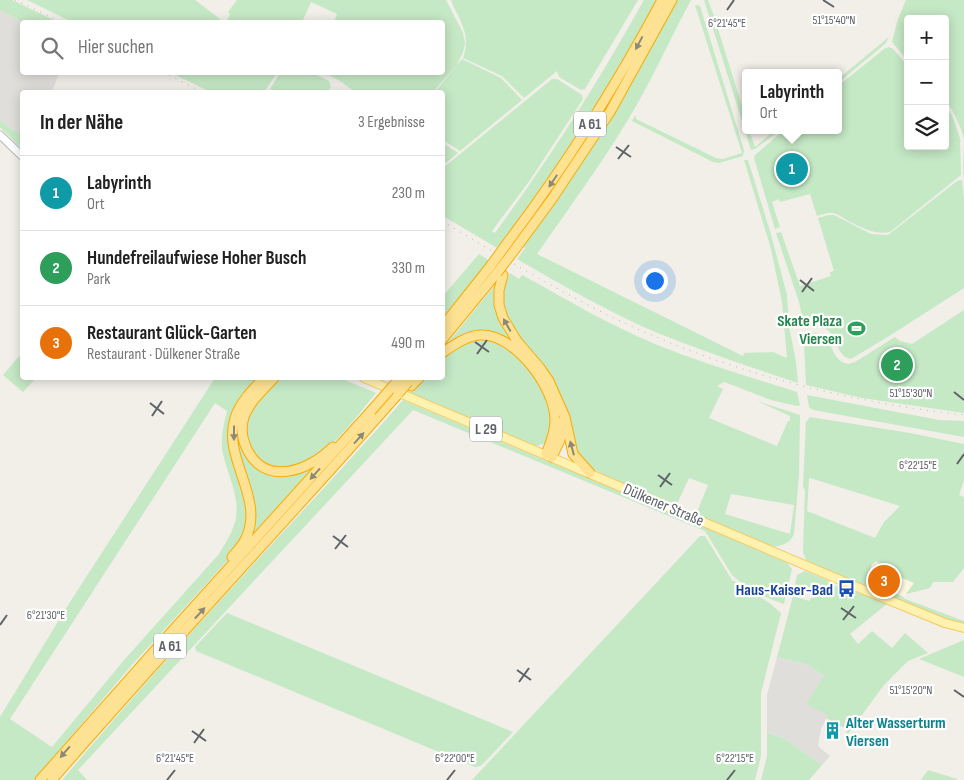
<!DOCTYPE html>
<html lang="de">
<meta charset="utf-8">
<style>
:root{--surface:#fff;--page:#f6f6f6;--text:#222;--muted:#767676;--line:#e0e0e0;--accent:#2563eb}
body{margin:0;font-family:"Sofia Sans Condensed",sans-serif;background:var(--page);color:var(--text)}
.controls{position:absolute;right:15px;top:15px;display:grid;overflow:hidden;border-radius:5px;box-shadow:0 2px 12px #0003}
.controls button{width:45px;height:45px;display:grid;place-items:center;padding:0;border:0;border-bottom:1px solid var(--line);background:var(--surface);color:var(--text);font:25px sans-serif}
.you{position:absolute;left:654px;top:280px;width:18px;height:18px;margin:-12px;border:4px solid #fff;border-radius:50%;background:#1a73e8;box-shadow:0 0 0 8px #1a73e833}
.badge{display:grid;place-items:center;width:32px;height:32px;border-radius:50%;background:var(--accent);color:#fff;font-size:16px;font-weight:700}
.pin{position:absolute;translate:-50% -50%;border:2px solid #fff;box-shadow:0 1px 5px #0006}
.popup{position:absolute;left:742px;top:69px;width:100px;height:65px;box-sizing:border-box;display:grid;place-content:center;border-radius:5px;background:var(--surface);filter:drop-shadow(0 1px 4px #0005);font-size:16px;white-space:nowrap;color:var(--muted)}
.popup b{font-size:19px;color:var(--text)}
.popup::after{content:'';position:absolute;left:50%;top:100%;margin-left:-10px;border:10px solid transparent;border-top-color:var(--surface)}
.list{margin:0;padding:0;list-style:none}
h2{display:flex;justify-content:space-between;align-items:center;height:65px;margin:0;padding:0 20px;font-size:21px}
h2 small{font-size:16px;font-weight:400;color:var(--muted)}
.list li{display:grid;grid-template-columns:32px 1fr auto;gap:15px;align-items:center;box-sizing:border-box;height:75px;padding:0 20px;border-top:1px solid var(--line)}
.list b{display:block;font-size:19px;white-space:nowrap}
.list p{margin:0;font-size:16px;white-space:nowrap;color:var(--muted)}
.list em{font-size:16px;font-style:normal;color:var(--muted)}
.icon{flex:none;width:28px;height:28px;fill:none;stroke:currentColor;stroke-width:2;stroke-linecap:round;stroke-linejoin:round}
.map{position:relative;flex:none;width:964px;height:780px;overflow:hidden}
.search{position:absolute;background:var(--surface);box-shadow:0 2px 12px #0003;left:20px;top:20px;width:425px;height:55px;display:flex;align-items:center;gap:12px;box-sizing:border-box;padding:0 18px;border-radius:5px;color:var(--muted);font-size:19px}
.panel{position:absolute;background:var(--surface);box-shadow:0 2px 12px #0003;left:20px;top:90px;width:425px;height:290px;border-radius:5px}
.map>svg:first-child{display:block}
.commercial{fill:#fef7e0}
.industrial{fill:#e0deda}
.green{fill:#c5e8c5;fill-rule:evenodd}
.lines{fill:none;stroke-linecap:round;stroke-linejoin:round}
.secondary-casing{stroke:#b6babf;stroke-width:9}
.primary-casing{stroke:#f2c960;stroke-width:10}
.motorway-casing{stroke:#f9ab00;stroke-width:11}
.secondary{stroke:#fff;stroke-width:7}
.primary{stroke:#fff2af;stroke-width:8}
.motorway{stroke:#fde293;stroke-width:9}
.rail{stroke:#b6b7b8;stroke-width:1;stroke-dasharray:1 6;stroke-linecap:butt}
.motorway-bridge-casing{stroke:#f9ab00;stroke-width:11;stroke-linecap:butt}
.motorway-bridge{stroke:#fde293;stroke-width:9}
.oneway{fill:#8e8975}
.ticks{fill:none;stroke:#5f6368;stroke-width:2}
.labels{text-anchor:middle;stroke-width:4.5;stroke-linejoin:round;paint-order:stroke}
.shield{fill:#fff;stroke:#8f9295;stroke-width:1}
.shield-label{font-size:15px;font-weight:bold;fill:#5f6368}
.leisure-label{font-size:16px;font-weight:bold;fill:#27864d;stroke:#fff;text-anchor:end}
.street-label{font-size:16px;fill:#5f6368;stroke:#fff}
.transit-label{font-size:16px;font-weight:bold;fill:#164399;stroke:#fff;text-anchor:end}
.culture-label{font-size:16px;font-weight:bold;fill:#0d838f;stroke:#fff;text-anchor:start}
.ticks-label{font-size:12px;text-anchor:middle;fill:#5f6368;stroke:#fff;stroke-width:4.5;stroke-linejoin:round;paint-order:stroke}
</style>
<div class="map">
<svg width="964" height="780" viewBox="0 0 964 780">
<rect width="100%" height="100%" fill="#f1efe8"/>
<!-- commercial -->
<path class="commercial" d="M876 561 879 563 880 569 914 583 904 597 866 581 872 564Z"/>
<!-- industrial -->
<path class="industrial" d="M0 10 23 22 22 72 59 73 52 92H22V133H18L8 127 0 120Z
M777 657 809 665 824 676 828 715 821 729 818 746 830 756 822 765 783 738 767 733V695Z"/>
<!-- green -->
<path class="green" d="M0 0H12L58 22H23L0 10Z
M27 0H195L224 22H72Z
M237 0H446L463 33 465 43 463 52 457 65 433 92H355L340 81 325 73 442 72V22H334L337 14 311 2 302 22H232L227 20 230 14 228 12Z
M452 0H638L585 89 581 90 559 77 557 71 524 98 502 76 463 58C471 35 461 22 451 1Z
M644 0H691C670 39 652 80 629 118 601 165 568 209 537 254L743 356 744 353 773 352 787 358 782 302 771 249 744 160H748L770 231 787 295 789 326 796 362 798 383C750 367 702 351 655 332 607 311 562 285 517 259L525 248 507 239 499 249 443 216V168L552 79H557L582 95 583 99 530 180 492 231 495 233C550 158 599 81 644 0Z
M704 0H708L714 16 746 119V130H749L755 147 775 130H780L755 149 751 150Z
M906 0H964V181C962 167 964 154 964 140 963 130 952 108 945 100V19H908V61L892 42 898 19Z
M695 5 700 6 744 150 743 156 719 163 713 162 632 121 635 115 636 119 716 158 723 159 742 153Z
M892 32 885 44 838 83V79L889 37Z
M889 47 893 49 908 66V146H945V105L952 115 960 138 961 175 890 232C870 236 852 222 834 213H828L817 216 810 194 780 202 779 199 772 202 780 227 775 229 754 158 755 155 784 130H838V86L884 49Z
M462 59 501 78 522 100 460 151 443 140 442 92H435Z
M171 73 277 72V73L264 92H211Z
M280 73H313L329 81 331 87 327 92H277L270 89Z
M0 120C7 126 13 132 22 133L21 148 0 127Z
M443 143 458 153 443 165Z
M962 180 964 199V288L886 338 851 359C837 356 838 341 829 331 822 324 811 326 803 321L799 302 776 233 781 232 800 286 831 276 830 272 834 271 818 218 829 215H834L871 234 888 235 957 181Z
M479 254 490 261 443 316V296Z
M510 273 519 279 522 275C566 299 609 325 655 344 701 363 750 377 797 392L800 405 797 406 771 400 724 382 717 386 723 389 709 418 777 446 788 421H790V416L757 401 800 415 799 475 794 534C790 544 782 545 772 547L700 517 697 512 708 485 689 478 676 506 608 477 585 465 578 458 569 422 559 391 547 371 517 335 507 314 503 300 504 288ZM731 494 794 505 790 534 725 514Z
M499 280 498 303 557 401 561 420H559L536 371 489 334 443 349Z
M964 310V413L862 398 806 385 804 343 810 333C837 331 826 359 848 364L855 362 895 337 900 341 912 344Z
M483 340C518 342 558 398 550 432 548 438 547 441 542 445L540 444 539 446 530 444 410 393 422 378H442L443 357 467 343Z
M22 353V378H36L23 392 3 375Z
M215 378H259L236 406 230 423 245 496 247 515 246 525 243 536 229 559 131 666 34 780H0V717L70 602ZM215 403 227 411C224 423 221 436 222 449 226 472 240 495 236 518 233 532 226 542 219 554L125 659 52 747 10 719Z
M266 378H271L251 400 243 445 275 474 315 465 249 538 252 521 236 448 237 417Z
M278 378H340L376 393C359 413 336 446 313 458 303 463 291 469 280 468 257 466 242 442 247 421 251 405 267 388 278 378Z
M807 395 939 420 964 421V437L813 410 809 407Z
M403 400 544 460 618 488 787 563 792 569 784 604C766 598 746 588 732 575L705 531 413 410 78 770 87 780H62C123 708 186 637 250 568 301 512 354 457 403 400Z
M810 417 910 433 964 444V480L959 495 964 497V568L953 582H933L930 588 906 594 914 583 879 568 880 563 876 561 872 564 866 581 904 597 903 598 964 621V626L947 621 812 564 806 560 803 552 805 491 803 486 806 422ZM809 478H810L900 506 884 522 875 538 807 511Z
M700 536H705L732 580 768 602 781 613 761 693V756L755 780H472Z
M805 571 829 581 839 588 862 593 888 603 850 634 858 644 872 631 892 648 905 633 928 653 908 661 884 685 845 738 847 735 846 729 826 718 828 715 806 704 824 676 809 665 777 657 793 596 809 601 815 594 812 588 802 585 799 593 795 592 793 594 797 575Z
M227 613 513 732 481 766 475 767 196 651 195 647Z
M964 640V677L919 659Z
M767 733 783 738 822 765 809 780H761L767 756Z
M928 770 957 779V780H921Z"/>
<g class="lines">
<defs>
<path id="secondary" d="M0 135 22 156"/>
<path id="primary" d="M364 378 852 585 945 623 964 628"/>
<path id="motorway" d="M508 242C567 164 616 86 662 0
M516 248 552 199 610 112 672 0
M503 275 499 290V305L503 318 517 341 540 368 549 381 565 417 573 454 590 473
M442 327 489 268
M442 340 497 273
M442 353C454 345 466 336 480 335 515 333 556 389 555 421 555 433 550 444 546 454
M274 378C263 390 250 401 244 417 241 427 242 438 246 447 264 488 309 471 333 447
M411 386 419 378
M552 457 560 440 564 419
M232 557C237 551 243 545 246 538 265 498 222 458 235 418 240 402 253 389 264 378
M40 780 164 640 371 411
M52 780C165 649 284 524 398 394"/>
</defs>
<!-- secondary casing -->
<use href="#secondary" class="secondary-casing"/>
<!-- primary casing -->
<use href="#primary" class="primary-casing"/>
<!-- motorway casing -->
<use href="#motorway" class="motorway-casing"/>
<!-- secondary -->
<use href="#secondary" class="secondary"/>
<!-- primary -->
<use href="#primary" class="primary"/>
<!-- motorway -->
<use href="#motorway" class="motorway"/>
<!-- rail -->
<path class="rail" d="M15 0 62 22
M163 72 202 92
M442 221C497 254 551 287 608 315 720 370 840 401 964 415"/>
<defs>
<path id="motorway-bridge" d="M489 268 508 242
M497 273 516 248
M398 394 408 382
M371 411 400 378"/>
</defs>
<!-- motorway-bridge casing -->
<use href="#motorway-bridge" class="motorway-bridge-casing"/>
<!-- motorway-bridge -->
<use href="#motorway-bridge" class="motorway-bridge"/>
</g>
<!-- one-way arrows -->
<defs><path id="oneway-solid" d="M-6-.8H1V-3.2L6.5 0L1 3.2V.8H-6Z" transform="scale(1.25)"/></defs>
<g class="oneway">
<use href="#oneway-solid" transform="translate(639 43) rotate(118)"/>
<use href="#oneway-solid" transform="translate(553 181) rotate(124)"/>
<use href="#oneway-solid" transform="translate(507 325) rotate(-119)"/>
<use href="#oneway-solid" transform="translate(234 433) rotate(90)"/>
<use href="#oneway-solid" transform="translate(359 438) rotate(-48)"/>
<use href="#oneway-solid" transform="translate(572 448) rotate(-105)"/>
<use href="#oneway-solid" transform="translate(315 474) rotate(132)"/>
<use href="#oneway-solid" transform="translate(200 613) rotate(-47)"/>
<use href="#oneway-solid" transform="translate(65 752) rotate(131)"/>
</g>
<!-- ticks -->
<path class="ticks" d="M823 0 834 7M727 10 734 0M616 147 631 157M618 159 629 145M800 280 814 291M802 292 812 278M475 342 489 352M477 354 487 340M954 392 964 400M150 403 164 414M152 416 162 401M957 464 964 454M658 475 672 485M660 487 670 473M333 536 348 547M335 549 346 535M841 608 856 618M843 620 854 606M0 625 7 615M517 670 531 680M519 682 529 668M954 690 964 697M192 731 206 741M194 743 204 729M167 780 175 770M447 780 455 770M727 780 735 770"/>
<!-- icons -->
<defs>
<symbol id="stadium-bare" viewBox="-9 -9 18 18"><path d="M0-5a6.5 5 0 1 0 0 10a6.5 5 0 1 0 0-10ZM-3.5-1.8h7v3.6h-7Z" fill="#2e9e5b" stroke="#fff" stroke-width="2.5" paint-order="stroke"/></symbol>
<symbol id="bus-bare" viewBox="-9 -9 18 18"><path d="M-5-6H5V4H4V6H2V4H-2V6H-4V4H-5ZM-3.5-4V0h7V-4ZM-3.5 1.2v1.5H-2V1.2ZM2 1.2v1.5H3.5V1.2Z" fill="#1a4fb4" stroke="#fff" stroke-width="2.5" paint-order="stroke"/></symbol>
<symbol id="building-bare" viewBox="-9 -9 18 18"><path d="M-4-6H4V6H1V3H-1V6H-4ZM-2.5-4.3h1.7v1.8h-1.7ZM.8-4.3h1.7v1.8H.8ZM-2.5-1h1.7V.8h-1.7ZM.8-1h1.7V.8H.8Z" fill="#0f9aa8" stroke="#fff" stroke-width="2.5" paint-order="stroke"/></symbol>
</defs>
<g fill-rule="evenodd">
<use href="#stadium-bare" x="844" y="316" width="25" height="25"/>
<use href="#bus-bare" x="834" y="576" width="25" height="25"/>
<use href="#building-bare" x="820" y="718" width="25" height="25"/>
</g>
<g class="labels">
<!-- shield labels -->
<g class="shield">
<rect x="574" y="111.5" width="32" height="25" rx="4"/>
<rect x="470" y="416.5" width="32" height="25" rx="4"/>
<rect x="154" y="633.5" width="32" height="25" rx="4"/>
</g>
<g class="shield-label">
<text x="590" y="129">A 61</text>
<text x="486" y="434">L 29</text>
<text x="170" y="651">A 61</text>
</g>
<!-- leisure labels -->
<g class="leisure-label">
<text x="842" y="326">Skate Plaza<tspan x="842" dy="18">Viersen</tspan></text>
</g>
<!-- street labels -->
<g class="street-label">
<text transform="translate(664 504) rotate(23)" y="6">Dülkener Straße</text>
</g>
<!-- transit labels -->
<g class="transit-label">
<text x="833" y="595">Haus-Kaiser-Bad</text>
</g>
<!-- culture labels -->
<g class="culture-label">
<text x="846" y="728">Alter Wasserturm<tspan x="846" dy="18">Viersen</tspan></text>
</g>
</g>
<g class="ticks-label">
<text x="834" y="24">51°15'40"N</text>
<text x="727" y="27">6°21'45"E</text>
<text x="911" y="397">51°15'30"N</text>
<text x="918" y="469">6°22'15"E</text>
<text x="46" y="619">6°21'30"E</text>
<text x="911" y="694">51°15'20"N</text>
<text x="175" y="762">6°21'45"E</text>
<text x="455" y="762">6°22'00"E</text>
<text x="735" y="762">6°22'15"E</text>
</g>
</svg>
<div class="controls">
<button>+</button>
<button>−</button>
<button><svg class="icon" aria-label="layers" viewBox="0 0 24 24"><path d="M12 4l9 5-9 5-9-5zM3 14l9 5 9-5"/></svg></button>
</div>
<div class="you"></div>
<div class="pin badge" style="left:792px;top:169px;background:#0f9aa8">1</div>
<div class="popup"><b>Labyrinth</b>Ort</div>
<div class="pin badge" style="left:897px;top:365px;background:#2e9e5b">2</div>
<div class="pin badge" style="left:884px;top:581px;background:#e8710a">3</div>
<div class="search"><svg class="icon" aria-label="search" viewBox="0 0 24 24"><circle cx="10" cy="10" r="6"/><path d="M15 15l6 6"/></svg>Hier suchen</div>
<section class="panel">
<h2>In der Nähe<small>3 Ergebnisse</small></h2>
<ul class="list">
<li><span class="badge" style="background:#0f9aa8">1</span><div><b>Labyrinth</b><p>Ort</p></div><em>230 m</em></li>
<li><span class="badge" style="background:#2e9e5b">2</span><div><b>Hundefreilaufwiese Hoher Busch</b><p>Park</p></div><em>330 m</em></li>
<li><span class="badge" style="background:#e8710a">3</span><div><b>Restaurant Glück-Garten</b><p>Restaurant · Dülkener Straße</p></div><em>490 m</em></li>
</ul>
</section>
</div>
